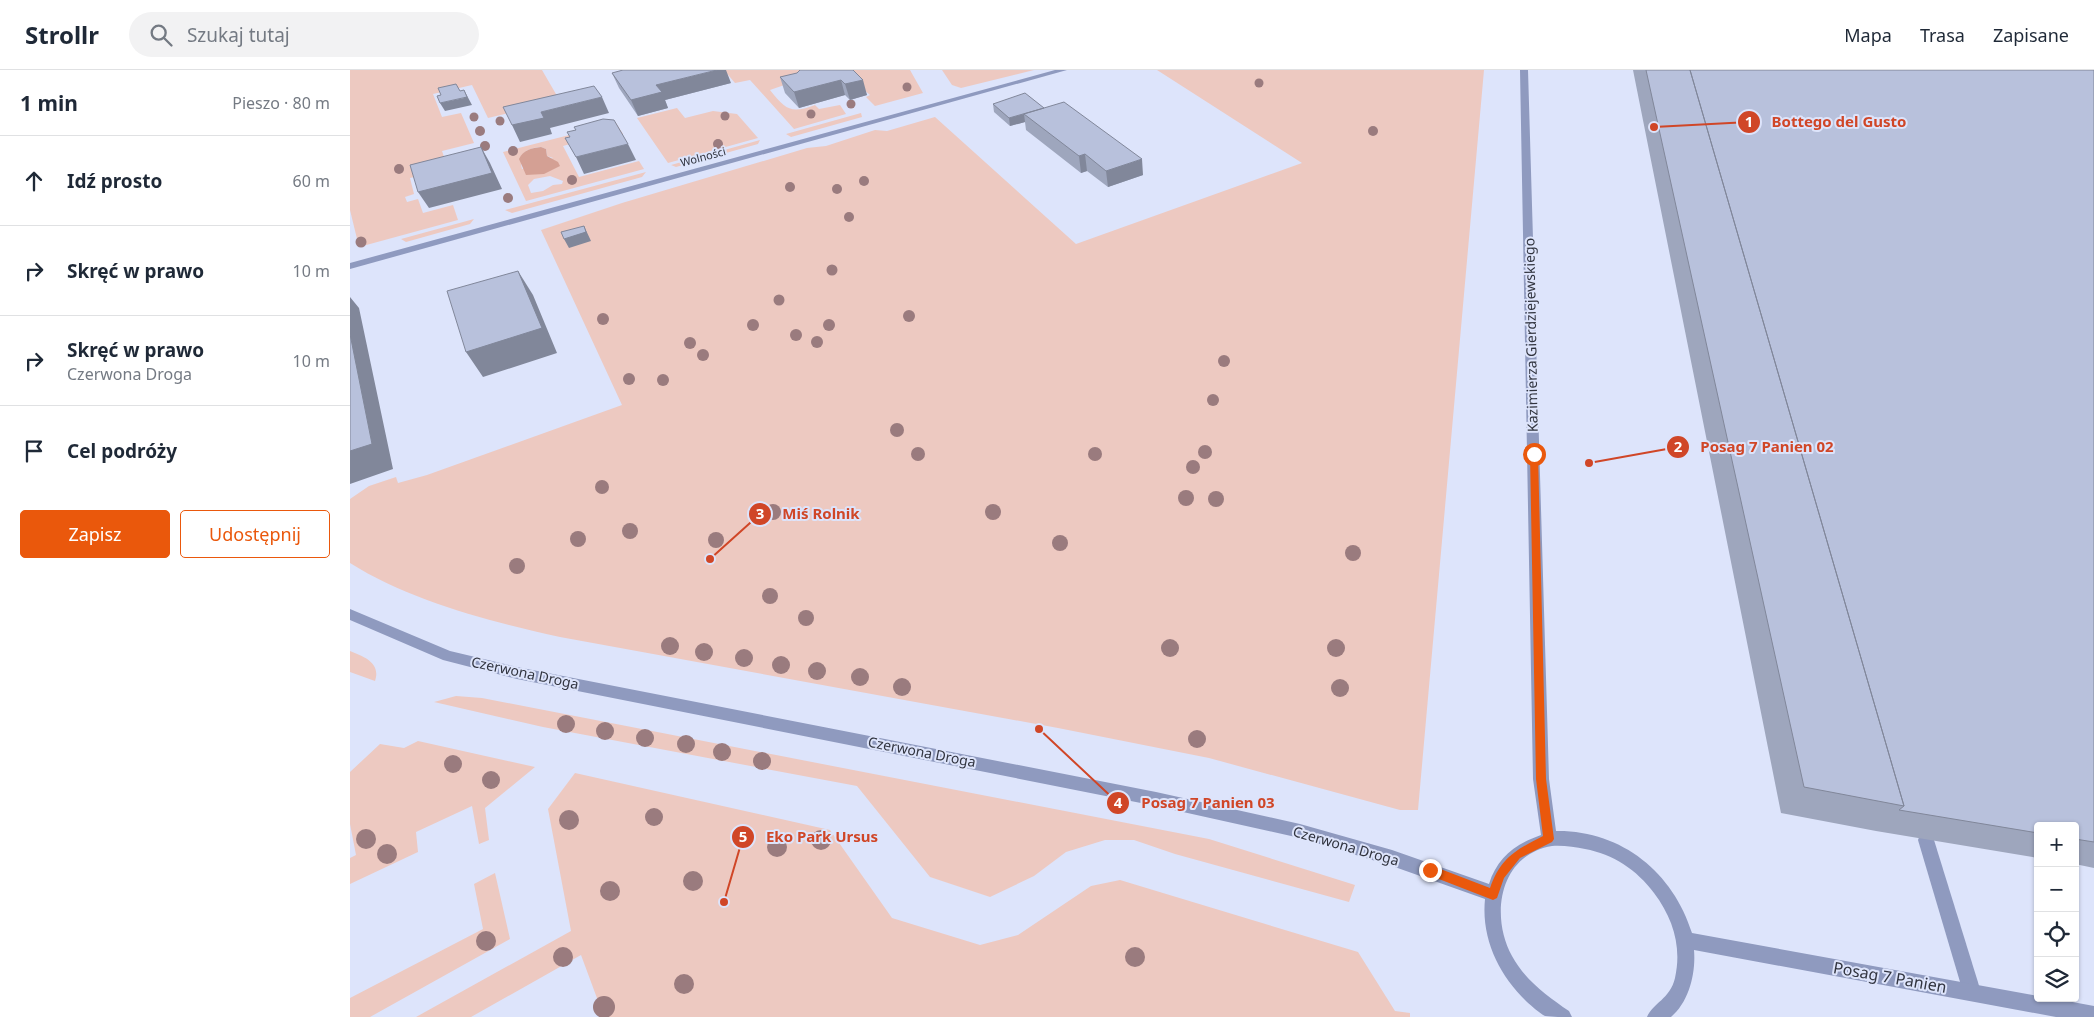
<!DOCTYPE html>
<html lang="pl">
<meta charset="utf-8">
<style>
:root{--surface:#fff;--page:#f2f2f3;--text:#1f2937;--muted:#747a83;--line:#e0e1e3;--accent:#ea580c}
body{margin:0;font-family:"Noto Sans",sans-serif;background:var(--page);color:var(--text)}
.controls{position:absolute;right:15px;bottom:15px;display:grid;overflow:hidden;border-radius:5px;box-shadow:0 1px 4px #0004}
.controls button{width:45px;height:45px;display:grid;place-items:center;padding:0;border:0;border-bottom:1px solid var(--line);background:var(--surface);color:var(--text);font:25px sans-serif}
.stop{position:absolute;width:15px;height:15px;margin:-11px;border:4px solid #ea580c;border-radius:50%;background:#fff}
.stop.end{background:#ea580c;border-color:#fff;box-shadow:0 1px 5px #0008}
.list{margin:0;padding:0;list-style:none}
h2{display:flex;justify-content:space-between;align-items:center;height:65px;margin:0;padding:0 20px;font-size:21px}
h2 small{font-size:16px;font-weight:400;color:var(--muted)}
.list li{display:grid;grid-template-columns:32px 1fr auto;gap:15px;align-items:center;box-sizing:border-box;height:90px;padding:0 20px;border-top:1px solid var(--line)}
.list b{display:block;font-size:19px;white-space:nowrap}
.list p{margin:0;font-size:16px;white-space:nowrap;color:var(--muted)}
.list em{font-size:16px;font-style:normal;color:var(--muted)}
.actions{display:flex;gap:10px;padding:15px 20px}
.actions a{flex:1;padding:11px 0;border:1px solid var(--accent);border-radius:5px;text-align:center;font-size:18px;color:var(--accent)}
.actions .main{background:var(--accent);color:#fff}
.icon{flex:none;width:28px;height:28px;fill:none;stroke:currentColor;stroke-width:2;stroke-linecap:round;stroke-linejoin:round}
.map{position:relative;flex:none;width:1744px;height:947px;overflow:hidden}
header{display:flex;align-items:center;gap:30px;box-sizing:border-box;height:70px;padding:0 25px;background:var(--surface);border-bottom:1px solid var(--line)}
header strong{font-size:24px}
nav{display:flex;gap:28px;margin-inline-start:auto;font-size:18px}
.search{width:350px;height:45px;background:var(--page);display:flex;align-items:center;gap:12px;box-sizing:border-box;padding:0 18px;border-radius:28px;color:var(--muted);font-size:19px}
main{display:flex}
aside{flex:1;background:var(--surface)}
.map>svg:first-child{display:block}
.green{fill:#edc9c1;fill-rule:evenodd}
.water{fill:#d4a094}
.lines{fill:none;stroke-linecap:round;stroke-linejoin:round}
.service{fill:#8f9abf;fill-rule:evenodd}
.minor{fill:#8f9abf;fill-rule:evenodd}
.tertiary{fill:#8f9abf;fill-rule:evenodd}
.tree{fill:#9a7b7e}
.wall{fill:#9ea6bd}
.shaded-wall{fill:#81879a}
.building{fill:#b8c1dc;stroke:#81879a}
.route{fill:#ea580c}
.labels{text-anchor:middle;stroke-width:4;stroke-linejoin:round;paint-order:stroke}
.far-street-label{font-size:11px;fill:#31343f;stroke:#dde4fb}
.street-label{font-size:14px;fill:#31343f;stroke:#dde4fb}
.near-street-label{font-size:16px;fill:#31343f;stroke:#dde4fb}
.leader{fill:none;stroke:#d04627;stroke-width:2}
.callout-dot{fill:#d04627;stroke:#dde4fb;stroke-width:2}
.mark-label{font-size:15px;text-anchor:middle;font-weight:bold;fill:#fff}
.callout-label{font-size:15px;text-anchor:middle;font-weight:bold;fill:#d04627;stroke:#dde4fb;stroke-width:4;stroke-linejoin:round;paint-order:stroke}
</style>
<header>
<strong>Strollr</strong>
<div class="search"><svg class="icon" aria-label="search" viewBox="0 0 24 24"><circle cx="10" cy="10" r="6"/><path d="M15 15l6 6"/></svg>Szukaj tutaj</div>
<nav><a>Mapa</a><a>Trasa</a><a>Zapisane</a></nav>
</header>
<main>
<aside>
<h2>1 min<small>Pieszo · 80 m</small></h2>
<ul class="list">
<li><svg class="icon" aria-label="ahead" viewBox="0 0 24 24"><path d="M12 20V5M6 11l6-6 6 6"/></svg><div><b>Idź prosto</b></div><em>60 m</em></li>
<li><svg class="icon" aria-label="right" viewBox="0 0 24 24"><path d="M7 20v-9h11M14 6l5 5-5 5"/></svg><div><b>Skręć w prawo</b></div><em>10 m</em></li>
<li><svg class="icon" aria-label="right" viewBox="0 0 24 24"><path d="M7 20v-9h11M14 6l5 5-5 5"/></svg><div><b>Skręć w prawo</b><p>Czerwona Droga</p></div><em>10 m</em></li>
<li><svg class="icon" aria-label="arrive" viewBox="0 0 24 24"><path d="M6 21V4h12l-3 4 3 4H6"/></svg><div><b>Cel podróży</b></div></li>
</ul>
<div class="actions"><a class="main">Zapisz</a><a>Udostępnij</a></div>
</aside>
<div class="map">
<svg width="1744" height="947" viewBox="0 0 1744 947">
<rect width="100%" height="100%" fill="#dde4fb"/>
<!-- green -->
<path class="green" d="M0 0H192L210 31 138 48 122 15 83 24 92 47 111 43 124 73 92 81 97 95 77 104 60 108 64 124 55 127 57 132 68 129 73 143 103 135 108 150 9 177 0 140Z
M374 0H560L573 23 525 36 516 27 520 25 498 6 440 13 420 20C436 40 441 44 465 35L469 39 490 35 496 44 444 59 400 10 385 13Z
M592 0H684L611 18 602 15Z
M807 0H1134L1068 740H1050L859 688 708 658 210 567C142 552 60 531 0 493V429L19 416 46 407 48 413 77 405 272 335 191 160 272 133 457 78 476 76 525 60 537 61 585 47 726 174 952 93Z
M327 38 335 48 363 41 387 44 408 68 318 93 287 48Z
M511 43 512 47 441 67 436 64Z
M266 53 273 64 259 63 213 76 229 107 289 91 294 99 176 131 153 82ZM191 77 196 79 197 86 203 88 172 99C168 84 176 78 191 77ZM200 106 213 111 212 114 203 115 193 121 181 123 178 115 184 109Z
M410 70 408 74 326 97 321 95Z
M296 102 292 107 162 143 155 140Z
M124 149 120 154 56 172 51 169Z
M0 581C15 587 31 593 25 611L0 602Z
M106 626 132 628 859 769 1005 815 999 832 825 784 784 770H755L716 782 684 806 640 827 580 807 507 716 193 657 84 632Z
M68 671 185 697 135 738 139 770 129 774 122 736 66 762 68 782 0 814V788L6 785 0 754V702L30 674 54 678Z
M225 703 480 760 542 848 630 875 668 865 741 816 770 810 1008 882 1045 941 1060 943V947H254L231 885 121 947H66L221 861 198 739Z
M145 803 160 869 20 947H0V928L133 859 124 814Z"/>
<!-- water -->
<path class="water" d="M191 77 196 79 197 86 208 92 210 96 194 104 176 105 169 89C173 80 182 78 191 77Z"/>
<g class="lines">
<!-- service -->
<path class="service" d="M1576 763 1582 765 1584 770 1631 922 1628 928 1622 931 1616 928 1613 922 1568 770 1570 765Z"/>
<!-- minor -->
<path class="minor" d="M705 0H717L0 199V193Z"/>
<!-- tertiary -->
<path class="tertiary" d="M1170 0H1178L1199 709 1206 761C1271 760 1323 802 1342 863L1688 926V928H1701L1744 936V947H1706L1344 880C1346 903 1339 932 1321 947H1297C1303 933 1320 929 1325 908 1332 877 1323 848 1304 823 1287 800 1263 784 1235 779 1225 777 1212 775 1202 776 1149 785 1140 846 1162 886 1175 910 1197 926 1219 941L1222 947C1214 947 1202 947 1195 946 1189 943 1182 936 1177 932 1149 905 1131 869 1135 829L1042 796 950 768 806 736 167 609 93 590 0 550V539L100 581 167 597 806 722 950 754 1042 780 1139 814C1147 788 1165 774 1191 765L1183 709Z"/>
</g>
<!-- trees -->
<g class="tree">
<circle cx="909" cy="13" r="4.5"/>
<circle cx="557" cy="17" r="4.5"/>
<circle cx="501" cy="34" r="4.5"/>
<circle cx="461" cy="44" r="4.5"/>
<circle cx="375" cy="46" r="4.5"/>
<circle cx="124" cy="47" r="4.5"/>
<circle cx="150" cy="51" r="4.5"/>
<circle cx="130" cy="61" r="5"/>
<circle cx="1023" cy="61" r="5"/>
<circle cx="368" cy="74" r="5"/>
<circle cx="135" cy="76" r="5"/>
<circle cx="163" cy="81" r="5"/>
<circle cx="49" cy="99" r="5"/>
<circle cx="222" cy="110" r="5"/>
<circle cx="514" cy="111" r="5"/>
<circle cx="440" cy="117" r="5"/>
<circle cx="487" cy="119" r="5"/>
<circle cx="158" cy="128" r="5"/>
<circle cx="499" cy="147" r="5"/>
<circle cx="11" cy="172" r="5.5"/>
<circle cx="482" cy="200" r="5.5"/>
<circle cx="429" cy="230" r="5.5"/>
<circle cx="559" cy="246" r="6"/>
<circle cx="253" cy="249" r="6"/>
<circle cx="403" cy="255" r="6"/>
<circle cx="479" cy="255" r="6"/>
<circle cx="446" cy="265" r="6"/>
<circle cx="467" cy="272" r="6"/>
<circle cx="340" cy="273" r="6"/>
<circle cx="353" cy="285" r="6"/>
<circle cx="874" cy="291" r="6"/>
<circle cx="279" cy="309" r="6"/>
<circle cx="313" cy="310" r="6"/>
<circle cx="863" cy="330" r="6"/>
<circle cx="547" cy="360" r="7"/>
<circle cx="855" cy="382" r="7"/>
<circle cx="568" cy="384" r="7"/>
<circle cx="745" cy="384" r="7"/>
<circle cx="843" cy="397" r="7"/>
<circle cx="252" cy="417" r="7"/>
<circle cx="836" cy="428" r="8"/>
<circle cx="866" cy="429" r="8"/>
<circle cx="423" cy="442" r="8"/>
<circle cx="643" cy="442" r="8"/>
<circle cx="280" cy="461" r="8"/>
<circle cx="228" cy="469" r="8"/>
<circle cx="366" cy="470" r="8"/>
<circle cx="710" cy="473" r="8"/>
<circle cx="1003" cy="483" r="8"/>
<circle cx="167" cy="496" r="8"/>
<circle cx="420" cy="526" r="8"/>
<circle cx="456" cy="548" r="8"/>
<circle cx="320" cy="576" r="9"/>
<circle cx="820" cy="578" r="9"/>
<circle cx="986" cy="578" r="9"/>
<circle cx="354" cy="582" r="9"/>
<circle cx="394" cy="588" r="9"/>
<circle cx="431" cy="595" r="9"/>
<circle cx="467" cy="601" r="9"/>
<circle cx="510" cy="607" r="9"/>
<circle cx="552" cy="617" r="9"/>
<circle cx="990" cy="618" r="9"/>
<circle cx="216" cy="654" r="9"/>
<circle cx="255" cy="661" r="9"/>
<circle cx="295" cy="668" r="9"/>
<circle cx="847" cy="669" r="9"/>
<circle cx="336" cy="674" r="9"/>
<circle cx="372" cy="682" r="9"/>
<circle cx="412" cy="691" r="9"/>
<circle cx="103" cy="694" r="9"/>
<circle cx="141" cy="710" r="9"/>
<circle cx="304" cy="747" r="9"/>
<circle cx="219" cy="750" r="10"/>
<circle cx="16" cy="769" r="10"/>
<circle cx="471" cy="770" r="10"/>
<circle cx="427" cy="777" r="10"/>
<circle cx="37" cy="784" r="10"/>
<circle cx="343" cy="811" r="10"/>
<circle cx="260" cy="821" r="10"/>
<circle cx="136" cy="871" r="10"/>
<circle cx="213" cy="887" r="10"/>
<circle cx="785" cy="887" r="10"/>
<circle cx="334" cy="914" r="10"/>
<circle cx="254" cy="937" r="11"/>
</g>
<!-- wall -->
<path class="wall" d="M503 0 517 25 500 30 495 25 449 38 435 23 430 7Z
M1283 0H1744V798L1725 794V756H1688V788L1526 761 1431 743Z
M262 3 381 13 315 30 318 38 288 46 269 18Z
M643 34 694 38 793 105 758 117 737 101 731 103 676 60 675 52 660 56 644 42Z"/>
<!-- shaded-wall -->
<path class="shaded-wall" d="M367 0H376L381 13 315 30 318 38 288 46 281 30 306 15Z
M491 10 495 25 449 38 444 22Z
M513 10 517 25 500 30 495 14Z
M114 20 122 35 95 41 90 33 114 28Z
M252 27 259 43 200 58 202 64 170 72 162 55 191 42Z
M674 44 675 52 660 56 659 48Z
M278 74 286 90 234 104 226 87Z
M131 77 140 93 152 119 79 138 68 122Z
M735 84 737 101 731 103 729 86Z
M792 89 793 105 758 117 756 101Z
M234 156 241 171 219 178 214 169Z
M168 201 183 225 207 283 133 307 116 282Z
M0 227 9 238 43 399 0 414Z"/>
<!-- building -->
<path class="building" d="M273 0H367L306 15 312 22 281 30 262 3Z
M450 0H503L513 10 495 14 491 10 444 22 430 7 447 3Z
M1296 0H1340L1554 736 1454 717Z
M1340 0H1744V772L1725 769V756H1688V763L1549 740 1554 736Z
M106 14 110 21 114 20 117 27 90 33 87 26 91 25 88 18Z
M244 16 252 27 191 42 194 48 162 55 153 37Z
M675 23 694 38 659 48 643 34Z
M714 32 792 89 756 101 735 84 729 86 674 44Z
M253 49 264 50 278 74 226 87 215 68 220 67 217 62 226 60 224 57Z
M131 77 142 103 68 122 60 95Z
M234 156 236 162 214 169 211 162Z
M168 201 192 258 116 282 97 221Z
M0 264 22 374 0 381Z"/>
<!-- route -->
<path class="route" d="M1184 381 1188 384 1196 709 1204 769 1202 772 1170 788 1154 808 1147 828 1143 830 1076 804 1075 800 1080 795 1140 818C1151 787 1166 780 1193 766L1186 709 1180 384Z"/>
<g class="labels">
<!-- far-street labels -->
<g class="far-street-label">
<text transform="translate(353 87) rotate(-15)" y="4">Wolności</text>
</g>
<!-- street labels -->
<g class="street-label">
<text transform="translate(1181 265) rotate(-91)" y="5">Kazimierza Gierdziejewskiego</text>
<text transform="translate(175 603) rotate(12)" y="5">Czerwona Droga</text>
<text transform="translate(572 682) rotate(11)" y="5">Czerwona Droga</text>
<text transform="translate(996 776) rotate(16)" y="5">Czerwona Droga</text>
</g>
<!-- near-street labels -->
<g class="near-street-label">
<text transform="translate(1540 907) rotate(10)" y="6">Posag 7 Panien</text>
</g>
</g>
<!-- callouts -->
<path class="leader" d="M1304 57L1399 52M1239 393L1328 377M360 489L410 444M689 659L768 733M374 832L393 767"/>
<g class="callout-dot">
<circle cx="1304" cy="57" r="5"/>
<circle cx="1239" cy="393" r="5"/>
<circle cx="360" cy="489" r="5"/>
<circle cx="689" cy="659" r="5"/>
<circle cx="374" cy="832" r="5"/>
<circle cx="1399" cy="52" r="12"/>
<circle cx="1328" cy="377" r="12"/>
<circle cx="410" cy="444" r="12"/>
<circle cx="768" cy="733" r="12"/>
<circle cx="393" cy="767" r="12"/>
</g>
<g class="mark-label">
<text x="1399" y="57">1</text>
<text x="1328" y="382">2</text>
<text x="410" y="449">3</text>
<text x="768" y="738">4</text>
<text x="393" y="772">5</text>
</g>
<g class="callout-label">
<text x="1489" y="57">Bottego del Gusto</text>
<text x="1417" y="382">Posag 7 Panien 02</text>
<text x="471" y="449">Miś Rolnik</text>
<text x="858" y="738">Posag 7 Panien 03</text>
<text x="472" y="772">Eko Park Ursus</text>
</g>
</svg>
<div class="controls">
<button>+</button>
<button>−</button>
<button><svg class="icon" aria-label="locate" viewBox="0 0 24 24"><circle cx="12" cy="12" r="6"/><path d="M12 2v4M12 18v4M2 12h4M18 12h4"/></svg></button>
<button><svg class="icon" aria-label="layers" viewBox="0 0 24 24"><path d="M12 4l9 5-9 5-9-5zM3 14l9 5 9-5"/></svg></button>
</div>
<div class="stop" style="left:1184px;top:384px"></div>
<div class="stop end" style="left:1080px;top:800px"></div>
</div>
</main>
